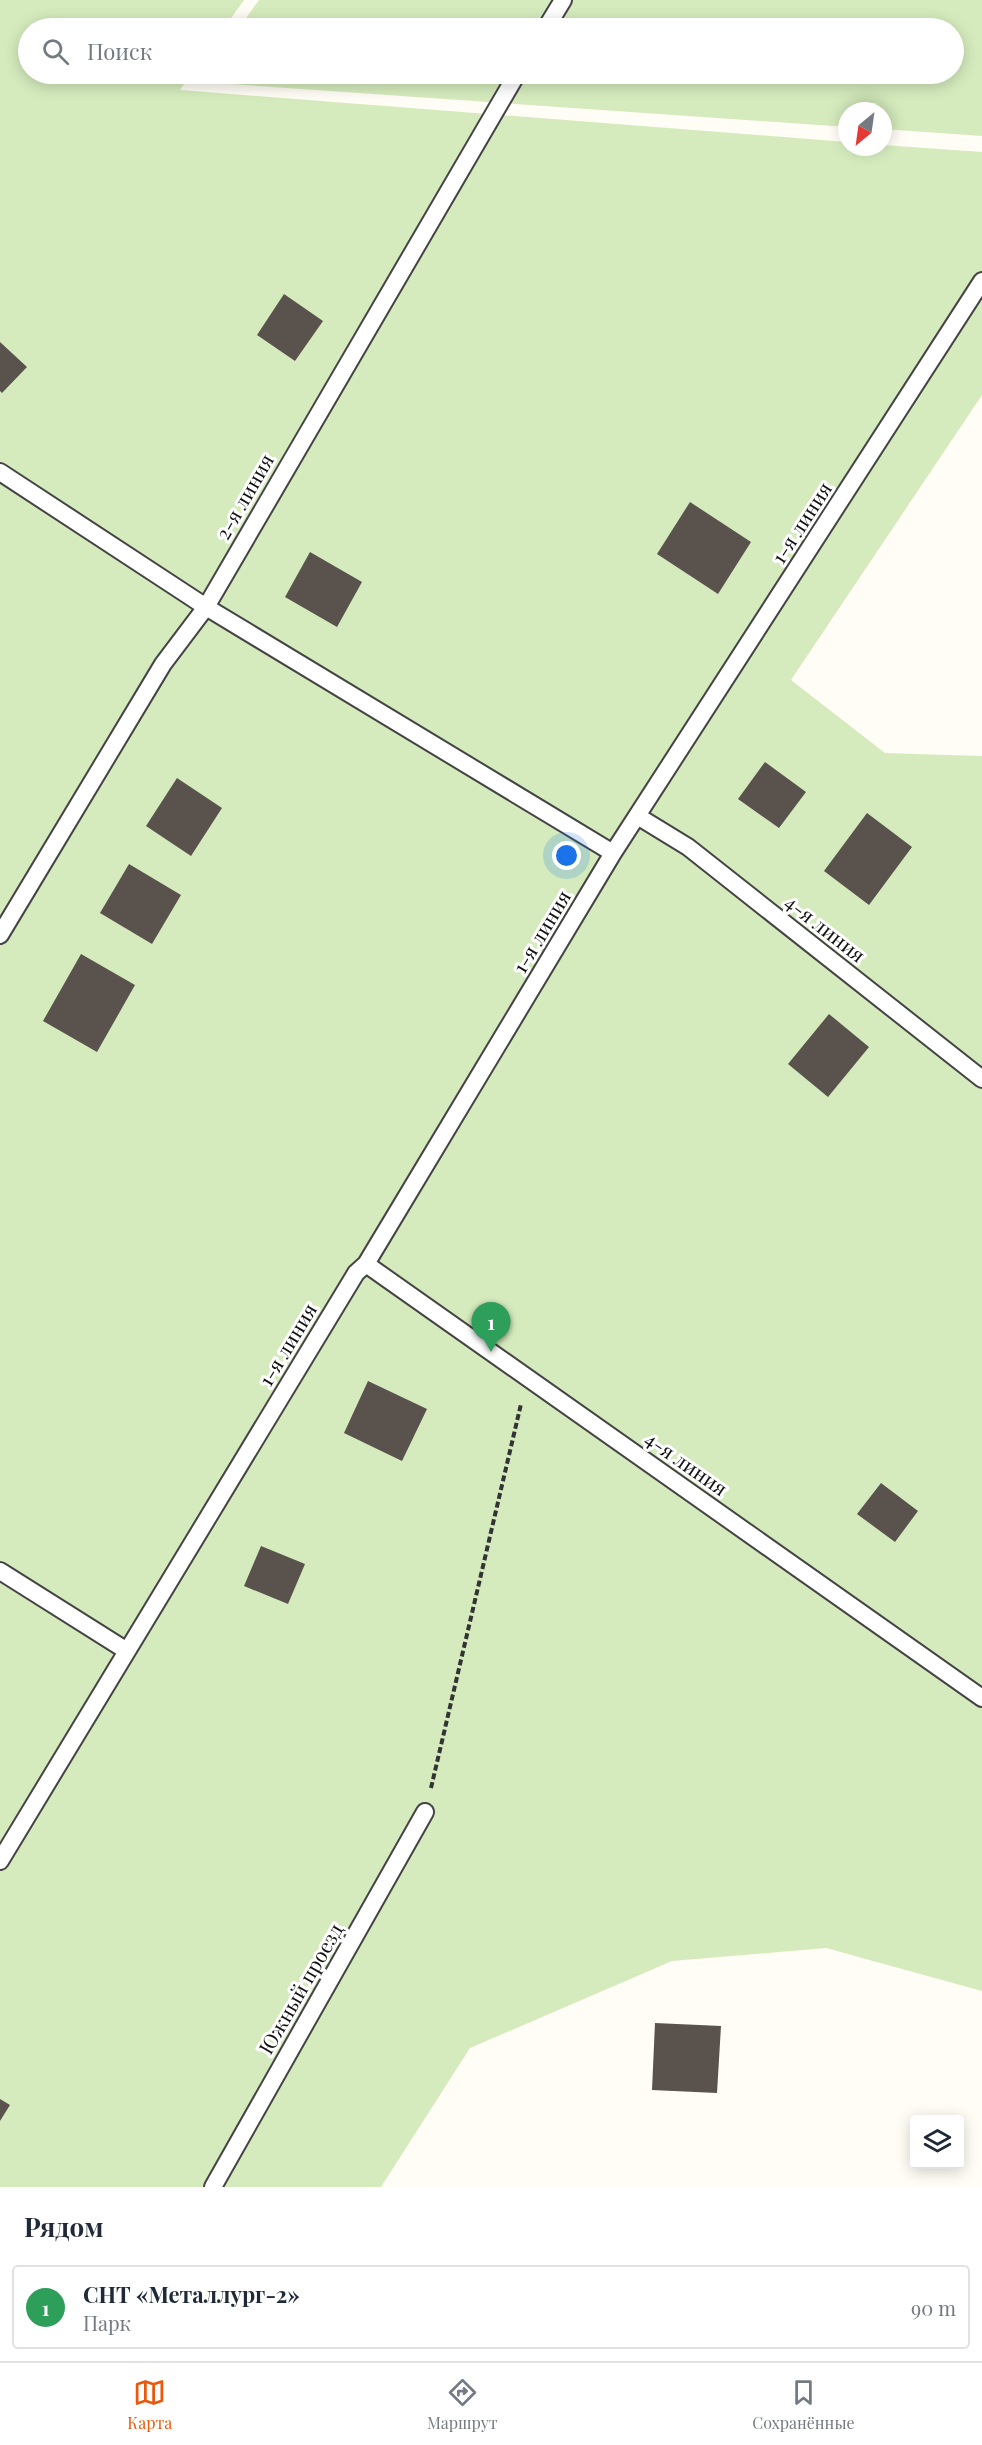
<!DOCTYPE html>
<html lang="ru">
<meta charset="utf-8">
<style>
:root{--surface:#fff;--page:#f6f6f7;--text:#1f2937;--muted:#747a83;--line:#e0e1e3;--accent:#ea580c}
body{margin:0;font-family:"Playfair Display",serif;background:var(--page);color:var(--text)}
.controls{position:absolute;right:18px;bottom:18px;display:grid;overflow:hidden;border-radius:6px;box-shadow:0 3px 15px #0003}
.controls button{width:54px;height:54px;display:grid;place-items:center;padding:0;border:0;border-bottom:2px solid var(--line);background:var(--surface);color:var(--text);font:30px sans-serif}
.compass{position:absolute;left:838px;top:102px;width:54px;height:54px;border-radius:50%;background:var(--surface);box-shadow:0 3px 15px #0003;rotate:209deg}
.you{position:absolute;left:567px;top:856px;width:21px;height:21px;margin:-15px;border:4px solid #fff;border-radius:50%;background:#1a73e8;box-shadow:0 0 0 9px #1a73e833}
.badge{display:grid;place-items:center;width:39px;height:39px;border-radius:50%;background:var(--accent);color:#fff;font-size:20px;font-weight:700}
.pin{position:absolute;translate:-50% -50px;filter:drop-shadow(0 2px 3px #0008)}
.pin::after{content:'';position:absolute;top:32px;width:21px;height:18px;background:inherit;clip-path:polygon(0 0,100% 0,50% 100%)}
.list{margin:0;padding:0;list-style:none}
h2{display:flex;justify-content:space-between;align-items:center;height:78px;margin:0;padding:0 24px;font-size:26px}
h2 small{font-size:20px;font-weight:400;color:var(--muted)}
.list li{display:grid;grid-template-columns:39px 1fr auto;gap:18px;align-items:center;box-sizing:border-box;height:84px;margin:0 12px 12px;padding:0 12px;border:2px solid var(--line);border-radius:6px}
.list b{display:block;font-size:22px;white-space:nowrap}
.list p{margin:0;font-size:20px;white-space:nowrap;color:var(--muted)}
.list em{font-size:20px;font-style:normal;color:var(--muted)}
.icon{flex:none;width:33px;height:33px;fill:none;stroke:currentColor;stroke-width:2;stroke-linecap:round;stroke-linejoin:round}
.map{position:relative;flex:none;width:982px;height:2187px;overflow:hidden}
.search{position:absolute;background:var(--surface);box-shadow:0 3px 15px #0003;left:18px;right:18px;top:18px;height:66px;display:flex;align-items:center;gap:15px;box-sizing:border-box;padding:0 21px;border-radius:33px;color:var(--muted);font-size:22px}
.sheet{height:174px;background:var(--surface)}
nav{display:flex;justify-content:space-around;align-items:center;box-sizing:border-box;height:84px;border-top:2px solid var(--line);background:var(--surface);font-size:16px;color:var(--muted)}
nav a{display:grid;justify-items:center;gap:3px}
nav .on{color:var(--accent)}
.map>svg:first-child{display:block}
.green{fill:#d5ebbd}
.building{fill:#5a524d}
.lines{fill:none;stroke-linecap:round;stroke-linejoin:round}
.lane-casing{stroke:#444;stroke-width:20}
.path{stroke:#333;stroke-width:4;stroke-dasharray:6 3;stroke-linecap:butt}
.lane{stroke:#fff;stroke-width:16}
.labels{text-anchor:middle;stroke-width:6;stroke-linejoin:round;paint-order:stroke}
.street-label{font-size:20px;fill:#111;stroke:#fff}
</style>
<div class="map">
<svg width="982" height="2187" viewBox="0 0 982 2187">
<rect width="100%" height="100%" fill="#fffdf5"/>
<!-- green -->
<path class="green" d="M0 0H244L224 28H28V74H191L180 90 847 142V147H883V145L982 152V395L791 680 885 753 982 756V1991L826 1948 672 1961 470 2048 381 2187H0Z
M259 0H982V136L883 129V111H847V127L201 82 207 74H954V28H239Z"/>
<!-- building -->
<path class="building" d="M284 294 323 321 295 361 257 335Z
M0 342 27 367 2 393 0 391Z
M690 502 751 542 718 594 657 554Z
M310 552 362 582 337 627 285 597Z
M765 762 806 792 779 828 738 799Z
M177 778 222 808 191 856 146 826Z
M867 813 912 847 869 905 824 871Z
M129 864 181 895 152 944 100 913Z
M81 954 135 985 97 1052 43 1021Z
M829 1014 869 1047 828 1097 788 1064Z
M368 1381 427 1409 402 1461 344 1433Z
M881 1483 918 1511 895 1542 857 1514Z
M261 1546 305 1564 288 1604 244 1586Z
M655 2023 721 2026 717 2093 652 2090Z
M0 2099 10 2105 0 2121Z"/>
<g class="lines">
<defs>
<path id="lane" d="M546 28 563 0
M0 472 206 607 613 853
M639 817 688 847 982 1079
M0 935 163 664 206 607 517 74
M366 1264 982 1698
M0 1571 127 1651
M0 1861 356 1273 366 1264 613 853 982 281
M213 2187 425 1812"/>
</defs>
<!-- lane casing -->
<use href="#lane" class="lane-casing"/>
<!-- path -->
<path class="path" d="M431 1788 521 1404"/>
<!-- lane -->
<use href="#lane" class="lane"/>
</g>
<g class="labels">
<!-- street labels -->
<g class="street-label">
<text transform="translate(245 497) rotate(-60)" y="7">2-я линия</text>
<text transform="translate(802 523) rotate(-57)" y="7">1-я линия</text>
<text transform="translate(825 929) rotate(38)" y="7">4-я линия</text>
<text transform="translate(542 932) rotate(-59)" y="7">1-я линия</text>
<text transform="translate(288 1345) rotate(-59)" y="7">1-я линия</text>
<text transform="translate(686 1464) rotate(35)" y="7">4-я линия</text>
<text transform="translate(301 1989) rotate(-60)" y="7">Южный проезд</text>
</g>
</g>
</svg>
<div class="controls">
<button><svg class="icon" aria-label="layers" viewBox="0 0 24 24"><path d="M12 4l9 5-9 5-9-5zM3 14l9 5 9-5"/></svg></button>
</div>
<svg class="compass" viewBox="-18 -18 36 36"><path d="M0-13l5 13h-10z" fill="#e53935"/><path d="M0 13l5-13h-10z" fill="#747a83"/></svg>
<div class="you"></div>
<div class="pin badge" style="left:491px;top:1352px;background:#2e9e5b">1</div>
<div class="search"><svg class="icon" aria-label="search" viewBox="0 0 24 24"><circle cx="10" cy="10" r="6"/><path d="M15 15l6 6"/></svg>Поиск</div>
</div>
<section class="sheet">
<h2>Рядом<small></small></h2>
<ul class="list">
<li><span class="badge" style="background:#2e9e5b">1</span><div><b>СНТ «Металлург-2»</b><p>Парк</p></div><em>90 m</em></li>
</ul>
</section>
<nav>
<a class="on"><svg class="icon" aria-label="map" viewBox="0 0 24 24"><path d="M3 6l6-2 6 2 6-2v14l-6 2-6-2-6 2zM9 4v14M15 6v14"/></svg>Карта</a>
<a><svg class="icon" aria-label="directions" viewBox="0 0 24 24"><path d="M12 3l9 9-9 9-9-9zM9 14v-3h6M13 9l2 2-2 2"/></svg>Маршрут</a>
<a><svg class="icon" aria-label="saved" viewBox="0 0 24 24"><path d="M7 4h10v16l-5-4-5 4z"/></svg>Сохранённые</a>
</nav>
